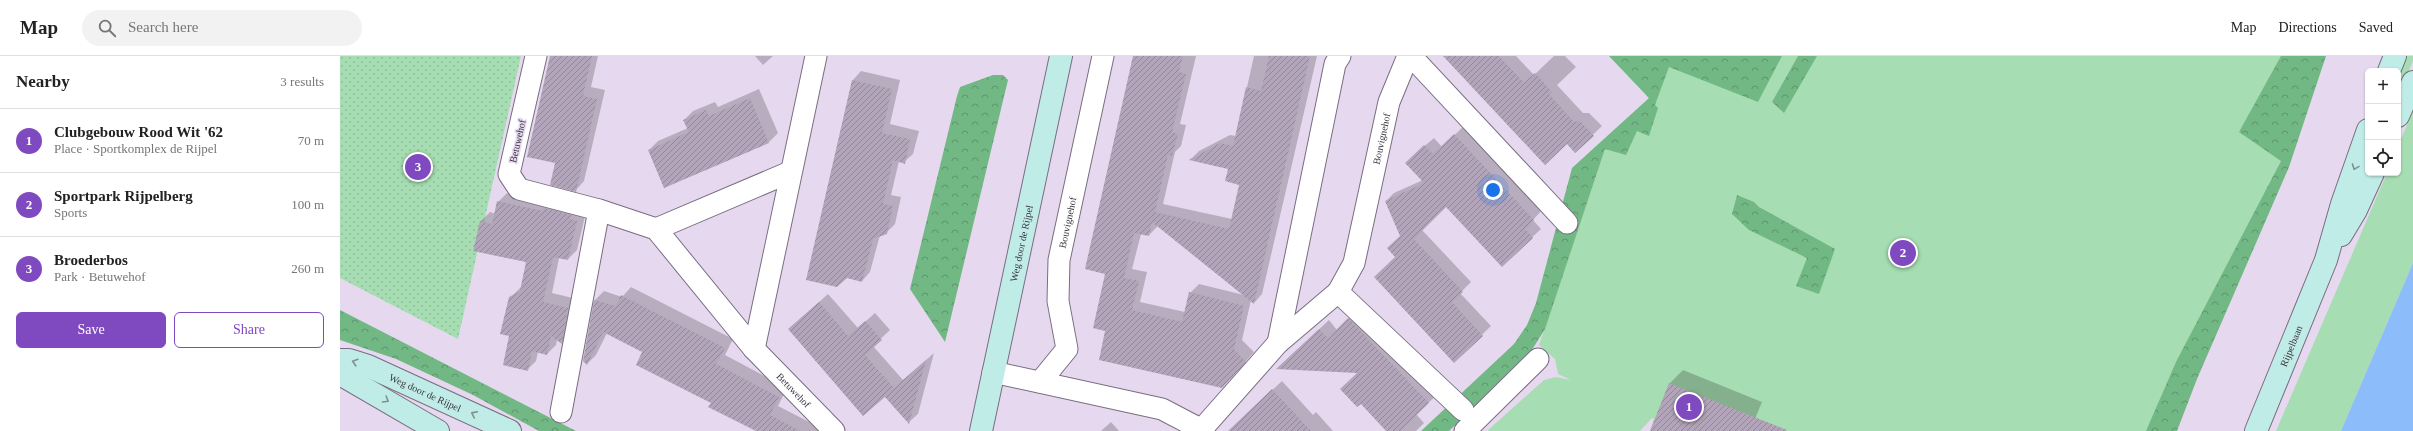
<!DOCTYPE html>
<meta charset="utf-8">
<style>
:root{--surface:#fff;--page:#f2f2f2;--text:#222;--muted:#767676;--line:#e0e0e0;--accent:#7f49c0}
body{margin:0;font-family:"Times New Roman",serif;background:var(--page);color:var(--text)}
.controls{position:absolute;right:12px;top:12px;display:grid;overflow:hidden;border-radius:6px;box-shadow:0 1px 3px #0004}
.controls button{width:36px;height:36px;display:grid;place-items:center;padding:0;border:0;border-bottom:1px solid var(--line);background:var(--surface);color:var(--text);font:20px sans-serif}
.you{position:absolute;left:1153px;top:134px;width:14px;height:14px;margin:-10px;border:3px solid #fff;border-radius:50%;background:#1a73e8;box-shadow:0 0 0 6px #1a73e833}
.badge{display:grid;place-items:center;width:26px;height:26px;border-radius:50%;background:var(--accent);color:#fff;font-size:13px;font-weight:700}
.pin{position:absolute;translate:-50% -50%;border:2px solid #fff;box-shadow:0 1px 4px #0006}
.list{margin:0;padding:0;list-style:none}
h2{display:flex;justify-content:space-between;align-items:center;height:52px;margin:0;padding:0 16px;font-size:17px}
h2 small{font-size:13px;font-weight:400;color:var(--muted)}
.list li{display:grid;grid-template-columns:26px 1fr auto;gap:12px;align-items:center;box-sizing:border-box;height:64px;padding:0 16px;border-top:1px solid var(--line)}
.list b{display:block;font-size:15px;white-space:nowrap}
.list p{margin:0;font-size:13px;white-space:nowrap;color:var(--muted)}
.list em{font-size:13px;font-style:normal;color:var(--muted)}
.actions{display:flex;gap:8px;padding:12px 16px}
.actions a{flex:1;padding:9px 0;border:1px solid var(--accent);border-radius:6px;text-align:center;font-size:14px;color:var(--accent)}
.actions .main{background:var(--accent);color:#fff}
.icon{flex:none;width:22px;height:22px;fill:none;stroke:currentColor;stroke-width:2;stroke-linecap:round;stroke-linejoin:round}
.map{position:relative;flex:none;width:2073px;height:375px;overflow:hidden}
header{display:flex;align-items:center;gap:24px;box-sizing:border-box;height:56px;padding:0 20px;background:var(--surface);border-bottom:1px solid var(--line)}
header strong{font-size:19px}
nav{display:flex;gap:22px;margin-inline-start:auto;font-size:14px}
.search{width:280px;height:36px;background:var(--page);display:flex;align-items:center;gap:10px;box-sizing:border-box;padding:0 14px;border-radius:22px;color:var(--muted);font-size:15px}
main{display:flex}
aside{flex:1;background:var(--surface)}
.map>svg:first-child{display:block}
.grass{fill:#a6ddb2}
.forest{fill:url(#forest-crowns)}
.park{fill:url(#park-dots)}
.water{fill:#8cbcfa}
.shadow{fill:#0003;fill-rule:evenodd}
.building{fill:url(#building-hatch)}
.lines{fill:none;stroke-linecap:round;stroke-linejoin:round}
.street-casing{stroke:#796d81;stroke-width:23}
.secondary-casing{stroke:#796d81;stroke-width:24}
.street{stroke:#fff;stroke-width:21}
.secondary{stroke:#c0ece8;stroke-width:22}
.oneway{stroke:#7d9093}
.labels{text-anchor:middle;stroke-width:3;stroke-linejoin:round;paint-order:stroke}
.street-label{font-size:10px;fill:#3a353e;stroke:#e6d9ef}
</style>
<header>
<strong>Map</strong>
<div class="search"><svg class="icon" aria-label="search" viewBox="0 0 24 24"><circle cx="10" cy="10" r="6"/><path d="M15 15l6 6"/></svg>Search here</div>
<nav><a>Map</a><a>Directions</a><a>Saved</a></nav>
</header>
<main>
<aside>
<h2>Nearby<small>3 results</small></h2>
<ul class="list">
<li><span class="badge">1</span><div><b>Clubgebouw Rood Wit '62</b><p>Place · Sportkomplex de Rijpel</p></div><em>70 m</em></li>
<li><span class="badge">2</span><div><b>Sportpark Rijpelberg</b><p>Sports</p></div><em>100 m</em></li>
<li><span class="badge">3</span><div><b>Broederbos</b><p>Park · Betuwehof</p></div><em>260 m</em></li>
</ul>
<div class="actions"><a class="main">Save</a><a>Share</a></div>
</aside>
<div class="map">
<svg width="2073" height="375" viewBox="0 0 2073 375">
<defs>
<pattern id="forest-crowns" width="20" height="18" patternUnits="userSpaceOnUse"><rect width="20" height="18" fill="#72b884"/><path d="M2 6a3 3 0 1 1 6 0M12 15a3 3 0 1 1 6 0" fill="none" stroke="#5f966d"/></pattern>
<pattern id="park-dots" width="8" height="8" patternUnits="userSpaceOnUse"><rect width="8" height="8" fill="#a6ddb2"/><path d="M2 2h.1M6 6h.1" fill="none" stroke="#90be9a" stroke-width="1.8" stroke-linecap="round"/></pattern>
<pattern id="building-hatch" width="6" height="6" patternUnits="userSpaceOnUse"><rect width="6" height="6" fill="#b2a4b9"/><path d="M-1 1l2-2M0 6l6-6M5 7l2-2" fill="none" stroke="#928698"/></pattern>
</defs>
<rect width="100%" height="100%" fill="#e6d9ef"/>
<!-- grass -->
<path class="grass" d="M1269 0H1979L1941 105 1812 375H1310L1314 363 1312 362 1300 375H1147L1204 324 1216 321 1231 324 1218 318 1215 303 1199 289 1265 93 1309 42Z
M2064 0H2073V5L2058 39V16Z
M2073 55V207L2001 375H1936L2047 117H2058V90Z"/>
<!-- forest -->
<path class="forest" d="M1269 0H1442L1418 46 1329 11 1315 49 1318 52 1309 80 1297 75 1286 99 1265 93 1205 273 1190 297 1109 375H1081L1174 288 1187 269 1196 247 1232 112 1309 42Z
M1458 0H1477L1444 57 1432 46Z
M1941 0H1986L1949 111 1857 323 1837 375H1806L1836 306 1941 105 1899 76Z
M653 19H663L668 24 605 286 570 233 617 40 620 31Z
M1397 139 1414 146 1419 151 1495 193 1479 238 1456 230 1467 202 1409 174 1392 158Z
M0 254 236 375H199L133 339 56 303 0 284Z"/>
<!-- park -->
<path class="park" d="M0 0H181L118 283 0 222Z"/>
<!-- water -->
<path class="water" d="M2073 207V375H2001Z"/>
<!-- shadow -->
<path class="shadow" d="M211 0H258L251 31 265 34 244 125 236 134 217 106Z
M415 0H433L423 9Z
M794 0H856L840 68 846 69 841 90 835 96 823 148 892 163 900 128 889 112 851 103 859 95 890 79 896 80 914 0H977L922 238 914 247 911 244 902 284 914 296 891 322 766 274 767 217ZM818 170 904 239 859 228 850 237 845 256 800 246 807 216 792 213 801 178 809 179Z
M1105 0H1176L1194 19 1214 0H1225L1236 11 1217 29 1243 57H1249L1262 70 1235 96 1227 87Z
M521 15 560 24 550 68 579 75 573 98 564 106 559 105 551 139 561 141 555 168 546 177 540 179 530 216 522 225 513 24Z
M419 33 438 77 429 86 324 131 309 94 318 85 348 72 344 64 353 55 375 46 378 51Z
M1124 70 1202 154 1193 164 1201 173 1162 209 1107 150 1082 174 1131 226 1120 237 1151 270 1114 306 1057 201 1061 180 1046 145 1054 137 1083 124 1075 98 1094 82 1102 91Z
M167 137 246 156 237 194 228 203 219 202 212 237 237 243 230 278 222 287 217 283 216 289 207 298 198 296 196 305 187 314 170 279V242L181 231 187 205 141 165 150 156 156 158 158 146Z
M291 231 393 283 385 299 447 332 438 350 487 375H418L372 346 304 296 267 277 256 299 247 308 244 305 255 244 264 235 282 241Z
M488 238 518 272 535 257 550 274 533 290 563 324 594 297 578 358 569 366 545 339 458 265Z
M1018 254 1098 338 1076 358 1084 367 1076 375H1047L1019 316 946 304 989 264 997 274Z
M1343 314 1422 346 1410 375H1311L1330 327Z
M942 325 973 359 976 356 993 375H902L905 360Z
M771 366 779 375H761Z"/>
<!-- building -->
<path class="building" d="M210 0H252L243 40 257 43 236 136 210 129 215 107 187 101Z
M793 0H843L839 16 846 18 832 76 838 78 832 100 828 99 815 156 889 173 899 129 885 125 888 113 849 104 880 87 893 90 906 31 921 35 929 0H970L914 248 812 166 809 180 794 177 784 222 799 225 792 254 842 266 849 236 904 250 894 293 906 306 882 332 759 304 765 275 753 272 765 218 745 213Z
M1103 0H1159L1184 27 1195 17 1212 36 1209 38 1234 66 1240 65 1254 80 1235 97 1227 88 1205 109Z
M512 24 552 33 542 77 570 83 565 108 553 104 543 148 553 150 547 178 533 183 522 226 507 222 497 231 466 224Z
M410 42 429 87 324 132 308 94 349 76 343 64 366 54 369 60Z
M1114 78 1194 164 1185 173 1193 182 1162 211 1106 151 1074 183 1123 236 1112 246 1143 280 1114 307 1034 221 1055 201 1047 192 1060 180 1045 145 1084 127 1065 107 1084 89 1093 98Z
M157 145 203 155 204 152 231 159 230 163 237 165 228 204 213 201 203 246 228 252 222 288 211 280 207 299 192 295 188 315 163 309 169 280 160 278 169 241 180 235 186 206 133 195 140 165 152 168Z
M281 239 385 292 376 308 439 341 430 359 460 375H416L368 351 371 347 296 309 302 296 263 276 247 309 243 305 254 244 276 250Z
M479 246 508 280 525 265 542 284 525 299 554 332 586 304 569 368 545 341 523 360 448 273Z
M1008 262 1089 347 1060 375H1046L1021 348 1017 351 1000 333 1017 317 936 313 979 273 988 282Z
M1329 327 1447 374 1446 375H1310Z
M932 333 971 375H888Z"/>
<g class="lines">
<defs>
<g id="street">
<path id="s1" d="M196 0 169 118 179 133 259 154 316 173 414 293 494 375"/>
<path d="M1071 0 1227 167"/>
<path d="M316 173 450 116"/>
<path d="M998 236 1123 354"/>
<path d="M938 287 995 8 1000 0"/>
<path d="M414 293 476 0"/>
<path d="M653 316 822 353 864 375"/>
<path id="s2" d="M700 326 727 293 718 245 719 204 763 0"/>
<path d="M221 356 259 154"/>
<path id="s3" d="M862 373 938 287 998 236 1014 207 1049 46 1068 0"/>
<path d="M1125 375 1198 303"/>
</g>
<g id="secondary">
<path d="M2049 15 2055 0"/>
<path d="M2058 60 2073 26"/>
<path d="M2001 179 2016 154 2033 117"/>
<path id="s4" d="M0 304H9L28 310 170 375"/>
<path d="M0 318 98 375"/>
<path id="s5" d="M641 375 721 0"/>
<path id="s6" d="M1916 375 1986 204 2002 148 2028 74"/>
</g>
</defs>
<!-- street casing -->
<use href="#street" class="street-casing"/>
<!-- secondary casing -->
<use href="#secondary" class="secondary-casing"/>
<!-- street -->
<use href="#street" class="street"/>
<!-- secondary -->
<use href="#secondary" class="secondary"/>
</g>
<!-- one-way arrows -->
<defs><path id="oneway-chevron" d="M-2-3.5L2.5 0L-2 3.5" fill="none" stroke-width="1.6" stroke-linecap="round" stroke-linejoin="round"/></defs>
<g class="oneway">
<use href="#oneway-chevron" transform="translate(2015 111) rotate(110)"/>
<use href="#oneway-chevron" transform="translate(15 306) rotate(-163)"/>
<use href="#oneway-chevron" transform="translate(46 344) rotate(31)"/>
<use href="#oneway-chevron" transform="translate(134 358) rotate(-154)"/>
</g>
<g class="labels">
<!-- street labels -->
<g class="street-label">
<text dy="4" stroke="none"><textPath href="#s3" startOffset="354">Bouvignehof</textPath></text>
<text transform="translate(177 85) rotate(-77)" y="4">Betuwehof</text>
<text dy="4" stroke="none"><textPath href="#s2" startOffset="171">Bouvignehof</textPath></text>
<text dy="4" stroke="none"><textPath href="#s5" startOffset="192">Weg door de Rijpel</textPath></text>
<text dy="4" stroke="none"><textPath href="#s6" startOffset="92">Rijpelbaan</textPath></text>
<text dy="4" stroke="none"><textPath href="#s1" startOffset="494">Betuwehof</textPath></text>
<text dy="4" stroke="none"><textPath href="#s4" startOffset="92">Weg door de Rijpel</textPath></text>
</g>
</g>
</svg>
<div class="controls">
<button>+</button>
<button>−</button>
<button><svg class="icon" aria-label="locate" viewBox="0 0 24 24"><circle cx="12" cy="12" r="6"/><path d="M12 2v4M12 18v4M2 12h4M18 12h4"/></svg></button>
</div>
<div class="you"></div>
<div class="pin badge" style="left:1349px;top:351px">1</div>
<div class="pin badge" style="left:1563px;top:197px">2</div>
<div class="pin badge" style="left:78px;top:111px">3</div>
</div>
</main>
